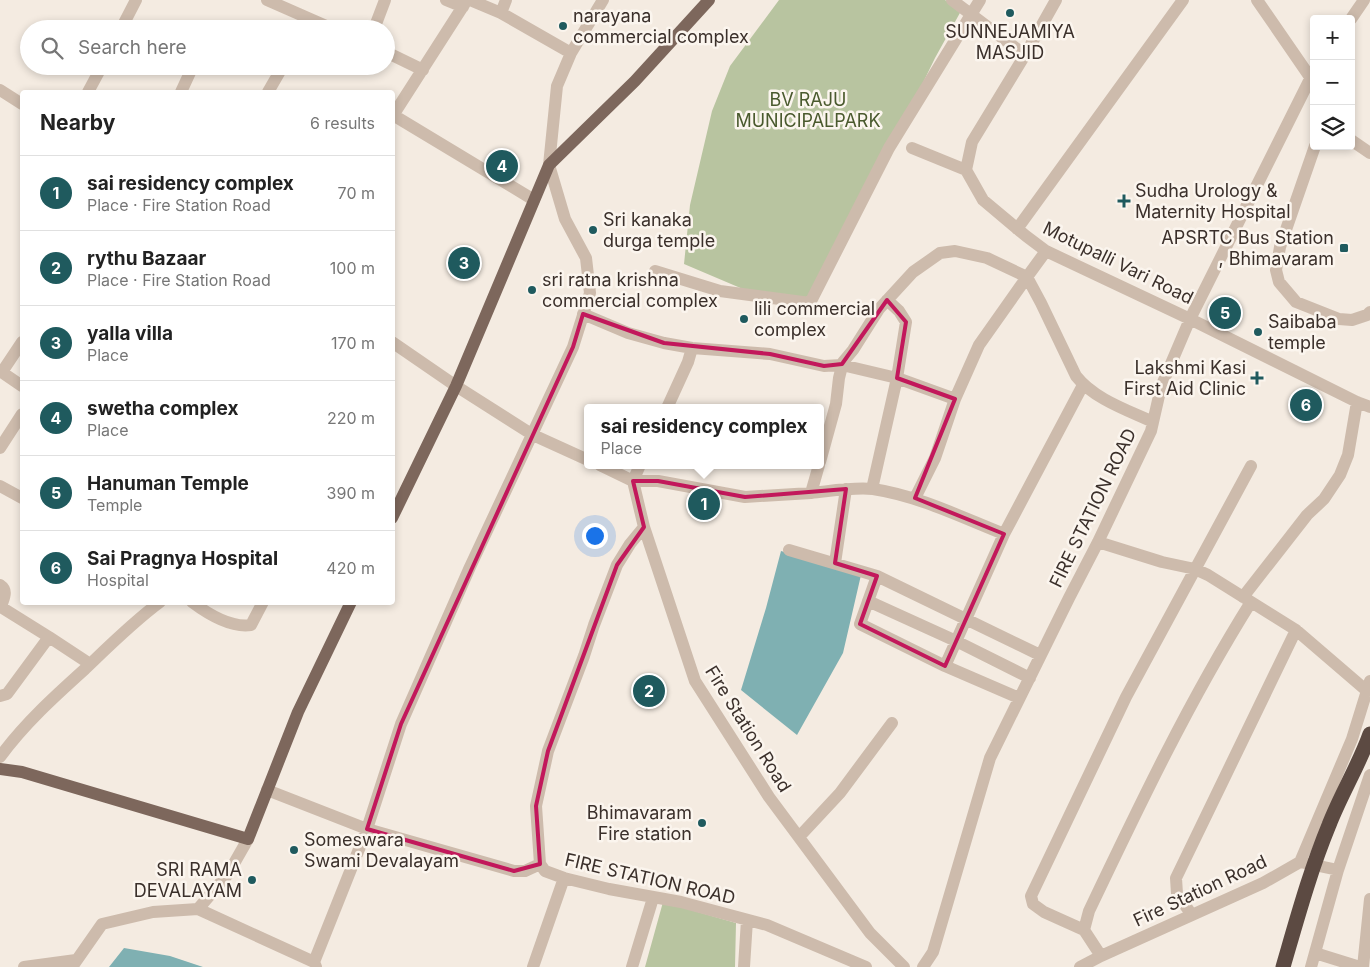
<!DOCTYPE html>
<meta charset="utf-8">
<style>
:root{--surface:#fff;--page:#f2f2f2;--text:#222;--muted:#767676;--line:#e0e0e0;--accent:#1f5a5e}
body{margin:0;font-family:Inter,sans-serif;background:var(--page);color:var(--text)}
.controls{position:absolute;right:15px;top:15px;display:grid;overflow:hidden;border-radius:5px;box-shadow:0 2px 8px #0003}
.controls button{width:45px;height:45px;display:grid;place-items:center;padding:0;border:0;border-bottom:1px solid var(--line);background:var(--surface);color:var(--text);font:25px sans-serif}
.you{position:absolute;left:594px;top:535px;width:18px;height:18px;margin:-12px;border:4px solid #fff;border-radius:50%;background:#1a73e8;box-shadow:0 0 0 8px #1a73e833}
.badge{display:grid;place-items:center;width:32px;height:32px;border-radius:50%;background:var(--accent);color:#fff;font-size:16px;font-weight:700}
.pin{position:absolute;translate:-50% -50%;border:2px solid #fff;box-shadow:0 1px 5px #0006}
.popup{position:absolute;left:584px;top:404px;width:240px;height:65px;box-sizing:border-box;display:grid;place-content:center;border-radius:5px;background:var(--surface);filter:drop-shadow(0 1px 4px #0005);font-size:16px;white-space:nowrap;color:var(--muted)}
.popup b{font-size:19px;color:var(--text)}
.popup::after{content:'';position:absolute;left:50%;top:100%;margin-left:-10px;border:10px solid transparent;border-top-color:var(--surface)}
.list{margin:0;padding:0;list-style:none}
h2{display:flex;justify-content:space-between;align-items:center;height:65px;margin:0;padding:0 20px;font-size:21px}
h2 small{font-size:16px;font-weight:400;color:var(--muted)}
.list li{display:grid;grid-template-columns:32px 1fr auto;gap:15px;align-items:center;box-sizing:border-box;height:75px;padding:0 20px;border-top:1px solid var(--line)}
.list b{display:block;font-size:19px;white-space:nowrap}
.list p{margin:0;font-size:16px;white-space:nowrap;color:var(--muted)}
.list em{font-size:16px;font-style:normal;color:var(--muted)}
.icon{flex:none;width:28px;height:28px;fill:none;stroke:currentColor;stroke-width:2;stroke-linecap:round;stroke-linejoin:round}
.map{position:relative;flex:none;width:1370px;height:967px;overflow:hidden}
.search{position:absolute;background:var(--surface);box-shadow:0 2px 8px #0003;left:20px;top:20px;width:375px;height:55px;display:flex;align-items:center;gap:12px;box-sizing:border-box;padding:0 18px;border-radius:28px;color:var(--muted);font-size:19px}
.panel{position:absolute;background:var(--surface);box-shadow:0 2px 8px #0003;left:20px;top:90px;width:375px;height:515px;border-radius:5px}
.map>svg:first-child{display:block}
.green{fill:#b8c4a0}
.water{fill:#7fb0b2}
.lines{fill:none;stroke-linecap:round;stroke-linejoin:round}
.minor{stroke:#cdbbac;stroke-width:12}
.major{stroke:#7d675c;stroke-width:12}
.highway-bridge{stroke:#5c4a42;stroke-width:15}
.marked{fill:none;stroke:#c2185b;stroke-width:4;stroke-linejoin:round}
.poi-dot{fill:#1f5a5e;stroke:#fbf5ee;stroke-width:2}
.labels{text-anchor:middle;stroke-width:5;stroke-linejoin:round;paint-order:stroke}
.poi-label{font-size:18px;fill:#3b302b;stroke:#fbf5ee;text-anchor:start}
.park-label{font-size:18px;fill:#4a5a2e;stroke:#fbf5ee}
.street-label{font-size:18px;fill:#3b302b;stroke:#fbf5ee}
</style>
<div class="map">
<svg width="1370" height="967" viewBox="0 0 1370 967">
<rect width="100%" height="100%" fill="#f4ebe1"/>
<!-- green -->
<path class="green" d="M779 0H945L961 11 935 58 809 317 684 264 690 205 712 111 730 66Z
M663 902 736 923 735 967H645Z"/>
<!-- water -->
<path class="water" d="M781 551 861 575 843 653 797 735 741 690 766 608Z
M124 948 170 956 203 967H109Z"/>
<g class="lines">
<!-- minor -->
<path class="minor" d="M267 0 333 29
M446 0 463 7
M470 0 501 13 571 53
M952 0 1025 55
M1056 0 1025 55 972 142 966 170 983 200 1026 236 1046 251 1190 319 1357 402 1370 407
M1257 0 1310 77 1312 83
M501 13 506 0
M1351 19 1364 0
M121 29 136 0
M374 29 385 0
M386 52 423 70
M0 90 22 104
M88 92 102 66
M181 92 193 66
M268 92 283 66
M393 115 534 200
M392 117 467 0
M1351 140 1370 153
M1315 146 1280 247 1276 270 1279 282 1296 302 1339 319 1352 320 1367 315 1370 312
M912 148 966 170
M1017 229 1183 0
M655 271 720 291 810 303 889 148 980 0
M583 314 628 333 664 343 692 348 770 354 824 366 842 365 897 378 955 399
M392 342 456 386 533 435 588 460
M0 371 22 386
M2 372 22 342
M667 408 688 362 692 348
M0 448 22 414
M820 462 836 404 839 378 843 362 853 350 879 309 913 272 940 253 955 251 987 258 1027 277 1046 251
M600 465 633 481 644 527 695 681 769 797 870 933 904 967
M640 465 633 481H658L745 497 811 493 819 465
M0 486 22 498
M872 489 897 378 906 322 899 311 887 300
M811 493C831 491 853 487 873 489 919 496 961 517 1004 534
M915 498 935 458 955 399 979 345 1027 277 1041 303 1076 376C1094 399 1127 410 1153 422
M644 527 630 544 617 565 594 625 584 656 548 751 536 806 540 864 545 871 564 878 609 889 681 902 767 925 866 967
M1098 542 1162 562 1195 569 1208 575 1296 630 1367 691
M789 550 877 576 1040 655
M835 563 846 489
M877 576 860 624 945 666 1019 698
M0 585C9 591 3 599 1 607L49 637 90 664
M1243 597 1307 515 1324 499 1340 475 1348 455 1357 402
M868 601 956 641 1030 678
M192 602C208 614 231 628 251 625L263 602
M945 666 1004 534 1083 385
M0 696 7 694 49 637
M0 757C24 724 55 696 85 669 109 646 133 622 160 602
M267 790 367 829 514 871H525L540 864
M799 837 840 793 892 723
M1300 862 1352 739 1370 681
M198 909 314 962
M1192 915 1177 894 1176 878 1296 630
M1084 930 1044 912 1033 904 1031 896 1126 697 1251 466
M1315 953 1360 967
M1101 956 1084 930 1089 911C1139 806 1189 701 1251 602
M24 967 76 960
M72 967 102 924 153 912 198 909 228 874 248 839
M316 967 314 962 367 829 401 724 470 567 573 347 590 293 586 258 565 219 549 165 557 86 571 53 603 0
M533 967 564 878
M632 967 653 898
M744 967 747 920
M923 967 933 952 990 758 1069 598 1098 542 1151 431 1161 387 1190 319 1314 71
M1080 967 1101 956 1263 883 1300 862 1338 870
M1311 967 1338 870 1370 775
M1363 967 1370 899"/>
<!-- major -->
<path class="major" d="M392 518 456 386 549 165 635 81 709 0
M0 769 22 772 248 839 298 712 351 602"/>
<!-- highway-bridge -->
<path class="highway-bridge" d="M1283 967C1297 919 1310 871 1329 825 1341 794 1359 765 1370 734"/>
</g>
<!-- marked area -->
<path class="marked" d="M887 300 906 322 897 378 955 399 915 498 1004 534 945 666 860 624 877 576 835 563 846 489 745 497 658 481H633L644 527 617 565 548 751 536 806 540 864 514 871 367 829 401 724 573 347 583 314 664 343 770 354 824 366 842 364Z"/>
<!-- markers -->
<g class="poi-dot">
<circle cx="1010" cy="13" r="5"/>
<circle cx="563" cy="26" r="5"/>
<path d="M1121.5 193.5h5v5h5v5h-5v5h-5v-5h-5v-5h5z"/>
<circle cx="593" cy="230" r="5"/>
<rect x="1339" y="243" width="10" height="10" rx="2.5"/>
<circle cx="532" cy="290" r="5"/>
<circle cx="744" cy="319" r="5"/>
<circle cx="1258" cy="332" r="5"/>
<path d="M1254.5 370.5h5v5h5v5h-5v5h-5v-5h-5v-5h5z"/>
<circle cx="702" cy="823" r="5"/>
<circle cx="294" cy="850" r="5"/>
<circle cx="252" cy="880" r="5"/>
</g>
<g class="labels">
<!-- poi labels -->
<g class="poi-label">
<text x="573" y="22">narayana<tspan x="573" dy="21">commercial complex</tspan></text>
<text x="1010" y="38" text-anchor="middle">SUNNEJAMIYA<tspan x="1010" dy="21">MASJID</tspan></text>
<text x="1135" y="197">Sudha Urology &amp;<tspan x="1135" dy="21">Maternity Hospital</tspan></text>
<text x="603" y="226">Sri kanaka<tspan x="603" dy="21">durga temple</tspan></text>
<text x="1334" y="244" text-anchor="end">APSRTC Bus Station<tspan x="1334" dy="21">, Bhimavaram</tspan></text>
<text x="542" y="286">sri ratna krishna<tspan x="542" dy="21">commercial complex</tspan></text>
<text x="754" y="315">lili commercial<tspan x="754" dy="21">complex</tspan></text>
<text x="1268" y="328">Saibaba<tspan x="1268" dy="21">temple</tspan></text>
<text x="1246" y="374" text-anchor="end">Lakshmi Kasi<tspan x="1246" dy="21">First Aid Clinic</tspan></text>
<text x="692" y="819" text-anchor="end">Bhimavaram<tspan x="692" dy="21">Fire station</tspan></text>
<text x="304" y="846">Someswara<tspan x="304" dy="21">Swami Devalayam</tspan></text>
<text x="242" y="876" text-anchor="end">SRI RAMA<tspan x="242" dy="21">DEVALAYAM</tspan></text>
</g>
<!-- park labels -->
<g class="park-label">
<text x="808" y="106">BV RAJU<tspan x="808" dy="21">MUNICIPALPARK</tspan></text>
</g>
<!-- street labels -->
<g class="street-label">
<text transform="translate(1118 263) rotate(26)" y="6">Motupalli Vari Road</text>
<text transform="translate(1093 508) rotate(-64)" y="6">FIRE STATION ROAD</text>
<text transform="translate(748 729) rotate(58)" y="6">Fire Station Road</text>
<text transform="translate(650 879) rotate(13)" y="6">FIRE STATION ROAD</text>
<text transform="translate(1200 891) rotate(-25)" y="6">Fire Station Road</text>
</g>
</g>
</svg>
<div class="controls">
<button>+</button>
<button>−</button>
<button><svg class="icon" aria-label="layers" viewBox="0 0 24 24"><path d="M12 4l9 5-9 5-9-5zM3 14l9 5 9-5"/></svg></button>
</div>
<div class="you"></div>
<div class="pin badge" style="left:704px;top:504px">1</div>
<div class="popup"><b>sai residency complex</b>Place</div>
<div class="pin badge" style="left:649px;top:691px">2</div>
<div class="pin badge" style="left:464px;top:263px">3</div>
<div class="pin badge" style="left:502px;top:166px">4</div>
<div class="pin badge" style="left:1225px;top:313px">5</div>
<div class="pin badge" style="left:1306px;top:405px">6</div>
<div class="search"><svg class="icon" aria-label="search" viewBox="0 0 24 24"><circle cx="10" cy="10" r="6"/><path d="M15 15l6 6"/></svg>Search here</div>
<section class="panel">
<h2>Nearby<small>6 results</small></h2>
<ul class="list">
<li><span class="badge">1</span><div><b>sai residency complex</b><p>Place · Fire Station Road</p></div><em>70 m</em></li>
<li><span class="badge">2</span><div><b>rythu Bazaar</b><p>Place · Fire Station Road</p></div><em>100 m</em></li>
<li><span class="badge">3</span><div><b>yalla villa</b><p>Place</p></div><em>170 m</em></li>
<li><span class="badge">4</span><div><b>swetha complex</b><p>Place</p></div><em>220 m</em></li>
<li><span class="badge">5</span><div><b>Hanuman Temple</b><p>Temple</p></div><em>390 m</em></li>
<li><span class="badge">6</span><div><b>Sai Pragnya Hospital</b><p>Hospital</p></div><em>420 m</em></li>
</ul>
</section>
</div>
